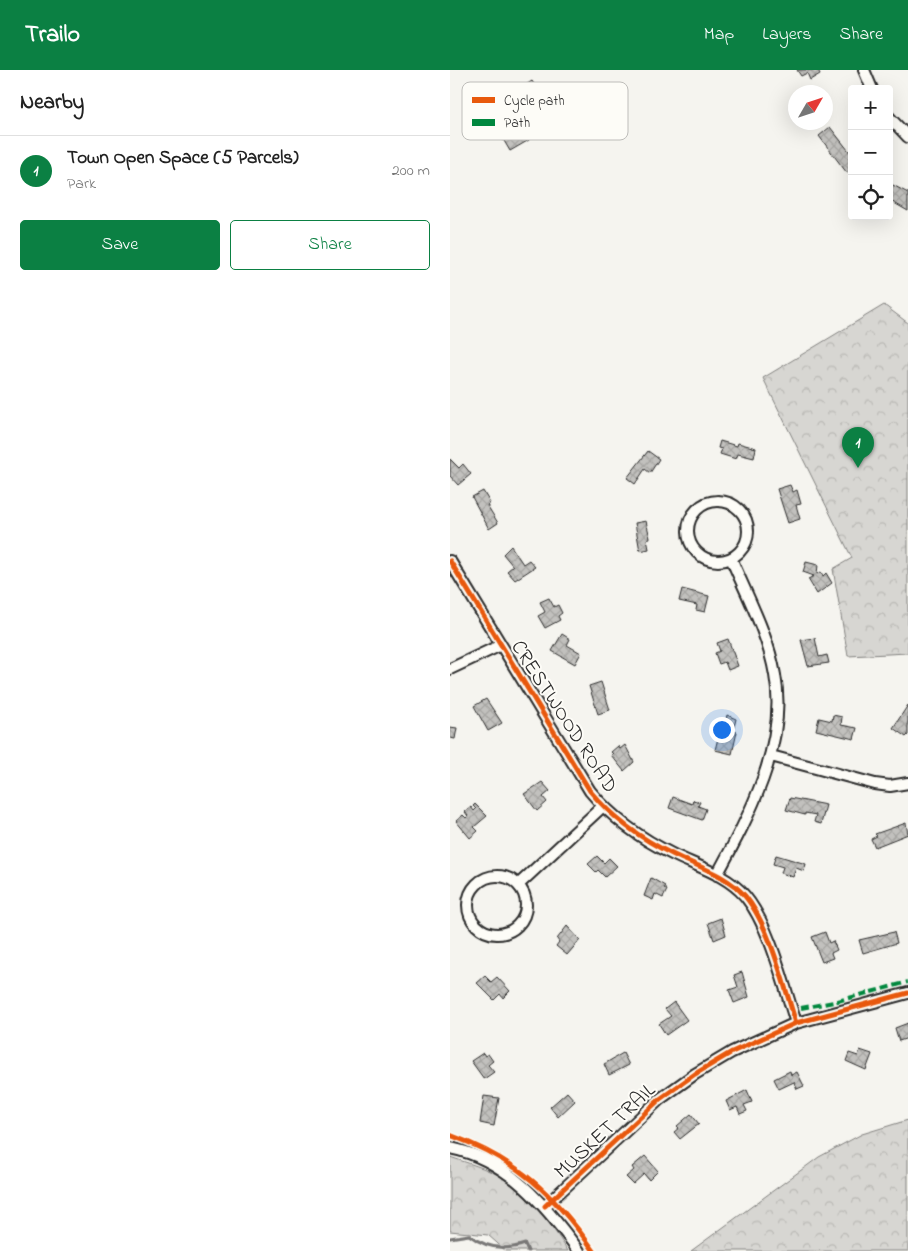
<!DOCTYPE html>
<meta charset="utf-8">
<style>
:root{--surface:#fff;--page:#f2f2f2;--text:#222;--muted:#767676;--line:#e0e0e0;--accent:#0b8043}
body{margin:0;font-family:"Indie Flower",sans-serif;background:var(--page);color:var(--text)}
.controls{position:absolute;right:15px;top:15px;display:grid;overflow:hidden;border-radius:5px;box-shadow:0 5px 20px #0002}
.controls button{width:45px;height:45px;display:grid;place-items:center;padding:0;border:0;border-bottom:1px solid var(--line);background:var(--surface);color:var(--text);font:25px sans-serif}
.compass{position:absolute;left:338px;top:15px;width:45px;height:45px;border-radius:50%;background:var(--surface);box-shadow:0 5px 20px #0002;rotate:51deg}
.you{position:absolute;left:271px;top:659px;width:18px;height:18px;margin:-12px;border:4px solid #fff;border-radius:50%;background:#1a73e8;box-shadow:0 0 0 8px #1a73e833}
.badge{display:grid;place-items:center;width:32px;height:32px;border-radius:50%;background:var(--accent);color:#fff;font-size:16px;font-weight:700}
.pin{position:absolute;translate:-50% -41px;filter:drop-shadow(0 1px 2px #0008)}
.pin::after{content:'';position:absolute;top:26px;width:18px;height:15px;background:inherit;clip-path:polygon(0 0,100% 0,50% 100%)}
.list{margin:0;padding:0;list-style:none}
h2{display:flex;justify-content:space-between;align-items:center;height:65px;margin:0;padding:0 20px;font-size:21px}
h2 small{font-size:16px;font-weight:400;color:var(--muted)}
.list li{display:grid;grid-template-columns:32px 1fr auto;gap:15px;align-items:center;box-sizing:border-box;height:70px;padding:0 20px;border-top:1px solid var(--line)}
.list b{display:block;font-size:19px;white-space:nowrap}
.list p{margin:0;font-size:16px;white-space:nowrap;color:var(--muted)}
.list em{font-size:16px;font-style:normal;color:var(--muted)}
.actions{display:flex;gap:10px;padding:15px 20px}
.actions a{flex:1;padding:11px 0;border:1px solid var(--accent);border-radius:5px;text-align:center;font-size:18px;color:var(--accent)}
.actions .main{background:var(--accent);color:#fff}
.icon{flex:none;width:28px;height:28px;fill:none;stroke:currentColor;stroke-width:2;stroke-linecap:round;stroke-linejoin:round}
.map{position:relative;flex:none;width:458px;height:1181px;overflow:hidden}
header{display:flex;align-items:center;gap:30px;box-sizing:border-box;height:70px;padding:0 25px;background:var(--accent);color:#fff}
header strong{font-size:24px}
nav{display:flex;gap:28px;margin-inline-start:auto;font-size:18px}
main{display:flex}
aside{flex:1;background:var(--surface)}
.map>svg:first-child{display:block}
.forest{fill:url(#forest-crowns);stroke:#81807e}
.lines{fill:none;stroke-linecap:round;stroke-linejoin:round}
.stream{stroke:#797877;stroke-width:3}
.building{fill:url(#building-cross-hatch);stroke:#2b2b2b}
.minor-casing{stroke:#2b2b2b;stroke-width:14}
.minor{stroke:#fdfcf7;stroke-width:10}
.quiet{stroke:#00873e;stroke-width:4;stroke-dasharray:8 4;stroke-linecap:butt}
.cycleway-casing{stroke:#fdfcf7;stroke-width:8}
.cycleway{stroke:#e8590c;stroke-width:5}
.labels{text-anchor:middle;stroke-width:4;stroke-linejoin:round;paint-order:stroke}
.street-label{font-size:21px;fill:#2b2b2b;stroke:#fdfcf7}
.key{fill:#fdfcf7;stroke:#bebdba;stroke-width:1}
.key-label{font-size:14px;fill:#2b2b2b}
</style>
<header>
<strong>Trailo</strong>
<nav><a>Map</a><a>Layers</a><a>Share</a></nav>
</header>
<main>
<aside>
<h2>Nearby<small></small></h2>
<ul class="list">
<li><span class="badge">1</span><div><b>Town Open Space (5 Parcels)</b><p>Park</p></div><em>200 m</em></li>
</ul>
<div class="actions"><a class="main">Save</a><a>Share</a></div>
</aside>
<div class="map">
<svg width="458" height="1181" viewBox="0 0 458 1181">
<defs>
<pattern id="forest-crowns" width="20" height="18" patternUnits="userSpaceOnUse" patternTransform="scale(1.25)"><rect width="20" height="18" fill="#d7d6d2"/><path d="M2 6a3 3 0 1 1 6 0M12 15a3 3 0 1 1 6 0" fill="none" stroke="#b9b8b4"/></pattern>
<pattern id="building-cross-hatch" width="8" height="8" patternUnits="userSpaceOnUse" patternTransform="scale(1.25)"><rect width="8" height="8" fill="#c2c1be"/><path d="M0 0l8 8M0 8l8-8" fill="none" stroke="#a7a6a3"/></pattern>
</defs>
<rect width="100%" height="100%" fill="#f5f4ef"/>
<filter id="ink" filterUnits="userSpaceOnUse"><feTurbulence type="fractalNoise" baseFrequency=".02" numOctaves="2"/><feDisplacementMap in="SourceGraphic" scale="10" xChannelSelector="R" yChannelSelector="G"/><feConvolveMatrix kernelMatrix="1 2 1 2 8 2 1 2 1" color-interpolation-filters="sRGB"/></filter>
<g filter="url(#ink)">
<!-- forest -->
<path class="forest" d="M434 235 458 253V583L398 586 383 499 402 488 313 308Z
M458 1050V1181H241L369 1087 412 1064Z
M0 1087C14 1092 30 1096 44 1103 77 1120 99 1151 118 1181H56L38 1165 0 1161Z"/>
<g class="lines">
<!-- stream -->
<path class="stream" d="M0 1168 19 1165C36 1178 55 1181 75 1174L78 1181"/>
</g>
<!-- building -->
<path class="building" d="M347 0H368L370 4 360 10 357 3 351 6Z
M82 11 89 22 86 24 93 35 85 40 82 35 65 46 56 28Z
M380 57 402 85V99L397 103 369 66Z
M72 58 79 70 60 81 53 69Z
M439 113 458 123V141L439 130Z
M270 371 287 376 288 373 306 378 304 388 288 384 286 389 270 384 272 379 268 378Z
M198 381 209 389 200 403 195 399 185 414 177 408Z
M0 389 9 398 13 394 21 404 8 415 0 406Z
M340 415 343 422 347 420 351 434 346 435 350 449 338 453 327 419Z
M33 421 40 433 37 435 48 453 39 459 22 427Z
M196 451 200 468 197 469 199 479 190 481 185 453Z
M61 476 73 494 79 490 85 497 65 510 57 501 63 496 53 484Z
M356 492 368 495 367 504 371 502 373 506 376 503 382 513 367 524 358 509 364 506 353 502Z
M232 519 259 526 255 542 246 540 247 535 229 531Z
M99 528 104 537 108 535 112 543 108 546 110 550 95 558 88 546 95 542 90 532Z
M112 564 120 569 117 575 131 583 125 594 102 581Z
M365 568 369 587 377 585 379 593 358 596 351 570Z
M278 569 288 596 278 600 275 592 269 594 265 583 270 581 267 573Z
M151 612 160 640 148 644 139 616Z
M36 629 52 653 38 661 24 636Z
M458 635V665L456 667 443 658Z
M277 645 286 649 283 661 287 662 282 684 265 680 272 652 275 653Z
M383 645 392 647 391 655 407 658 404 669 366 660 369 648 382 651Z
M0 657 7 658 5 669 0 668Z
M175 675 184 692 174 701 161 685 163 684 161 682 168 676 170 679Z
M92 712 100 721 93 727 97 732 87 741 74 724Z
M223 727 242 734 243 730 250 732 248 736 256 739 252 750 219 738Z
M340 728 376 735 371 754 364 752 366 745 355 743V745L336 740Z
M25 734 37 746 24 757 28 761 20 768 6 751 13 745 16 748 18 746 15 742 21 737 24 741 26 739 23 736Z
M456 753 458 764 425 777 421 769 427 766 425 764Z
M326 785 356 794 354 801 346 798 343 807 331 803 333 797 323 794Z
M147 786 154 793 159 788 167 796 155 807 148 800 146 802 138 794Z
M201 808 215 816 214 818 217 820 213 828 205 824 203 830 194 826Z
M271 848 276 865 264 870 258 853Z
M117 856 130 870 117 885 106 876 109 872 107 869Z
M375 862 379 873 383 871 387 880 381 883 383 888 372 892 362 867Z
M444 862 447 873 413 883 409 870Z
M292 902 299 927 284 933 279 920 288 917 284 905Z
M35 906 41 912 47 907 60 921 53 928 50 924 44 930 27 913Z
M224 932 237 950 216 965 209 954 221 946 215 939Z
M458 953V968L449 971 445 958Z
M410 980 422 984 416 1000 396 991 399 983 408 986Z
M33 983 35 986 38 984 43 991 38 995 44 1002 34 1009 21 991Z
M173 983 179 995 159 1005 154 994Z
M340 1001 341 1005 347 1002 354 1016 347 1019 344 1012 329 1019 324 1009Z
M297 1020 302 1032 294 1035 297 1041 290 1044 287 1037 280 1040 276 1031Z
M117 1022 125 1031 108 1047 100 1037Z
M34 1026 49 1028 44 1056 30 1053Z
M241 1044 249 1054 230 1069 224 1062 229 1058 227 1056Z
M195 1086 208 1101 199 1110 194 1104 183 1114 176 1107 184 1100 182 1097Z"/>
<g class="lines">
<defs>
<path id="minor" d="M414 0 422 19
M439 47 458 67
M238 461a30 30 0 1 1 60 0a30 30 0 1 1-60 0Z
M0 491 140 721C163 749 191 769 224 785 249 797 277 805 295 826 320 856 334 916 346 953
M0 599 51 575
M321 686 425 714 440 716 458 713
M267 805C299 746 338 674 325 605 318 564 297 526 281 488
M18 835a29 29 0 1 1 58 0a29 29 0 1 1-58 0Z
M68 815 153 736
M0 1078C58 1089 96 1136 129 1181
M95 1136 210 1029 245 1004 282 982 346 953 458 923"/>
</defs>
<!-- minor casing -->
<use href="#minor" class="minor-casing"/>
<!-- minor -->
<use href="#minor" class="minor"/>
<!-- quiet -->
<path class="quiet" d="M351 938 384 932 458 912"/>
<defs>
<path id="cycleway" d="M0 491 140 721C163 749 191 769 224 785 249 797 277 805 295 826 320 856 334 916 346 953
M0 1065C68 1090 103 1123 144 1181
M95 1136 210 1029 245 1004 282 982 346 953 458 923"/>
</defs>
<!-- cycleway casing -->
<use href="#cycleway" class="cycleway-casing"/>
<!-- cycleway -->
<use href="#cycleway" class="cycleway"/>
</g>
</g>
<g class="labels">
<!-- street labels -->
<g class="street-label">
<text transform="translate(115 646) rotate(57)" y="7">CRESTWOOD ROAD</text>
<text transform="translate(154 1060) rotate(-43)" y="7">MUSKET TRAIL</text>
</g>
</g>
<!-- legend -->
<rect x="12" y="12" width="166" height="58" rx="8" class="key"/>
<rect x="22" y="27" width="23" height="6" fill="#e8590c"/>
<rect x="22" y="49" width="23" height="7" fill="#00873e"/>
<g class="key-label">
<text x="54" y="35">Cycle path</text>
<text x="54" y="57">Path</text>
</g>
</svg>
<div class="controls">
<button>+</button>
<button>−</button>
<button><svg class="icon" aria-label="locate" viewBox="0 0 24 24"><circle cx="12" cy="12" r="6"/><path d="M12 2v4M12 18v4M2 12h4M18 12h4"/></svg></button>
</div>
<svg class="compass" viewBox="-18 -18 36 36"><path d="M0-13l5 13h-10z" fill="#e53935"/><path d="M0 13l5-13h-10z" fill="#767676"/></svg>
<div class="you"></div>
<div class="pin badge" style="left:408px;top:398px">1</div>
</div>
</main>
